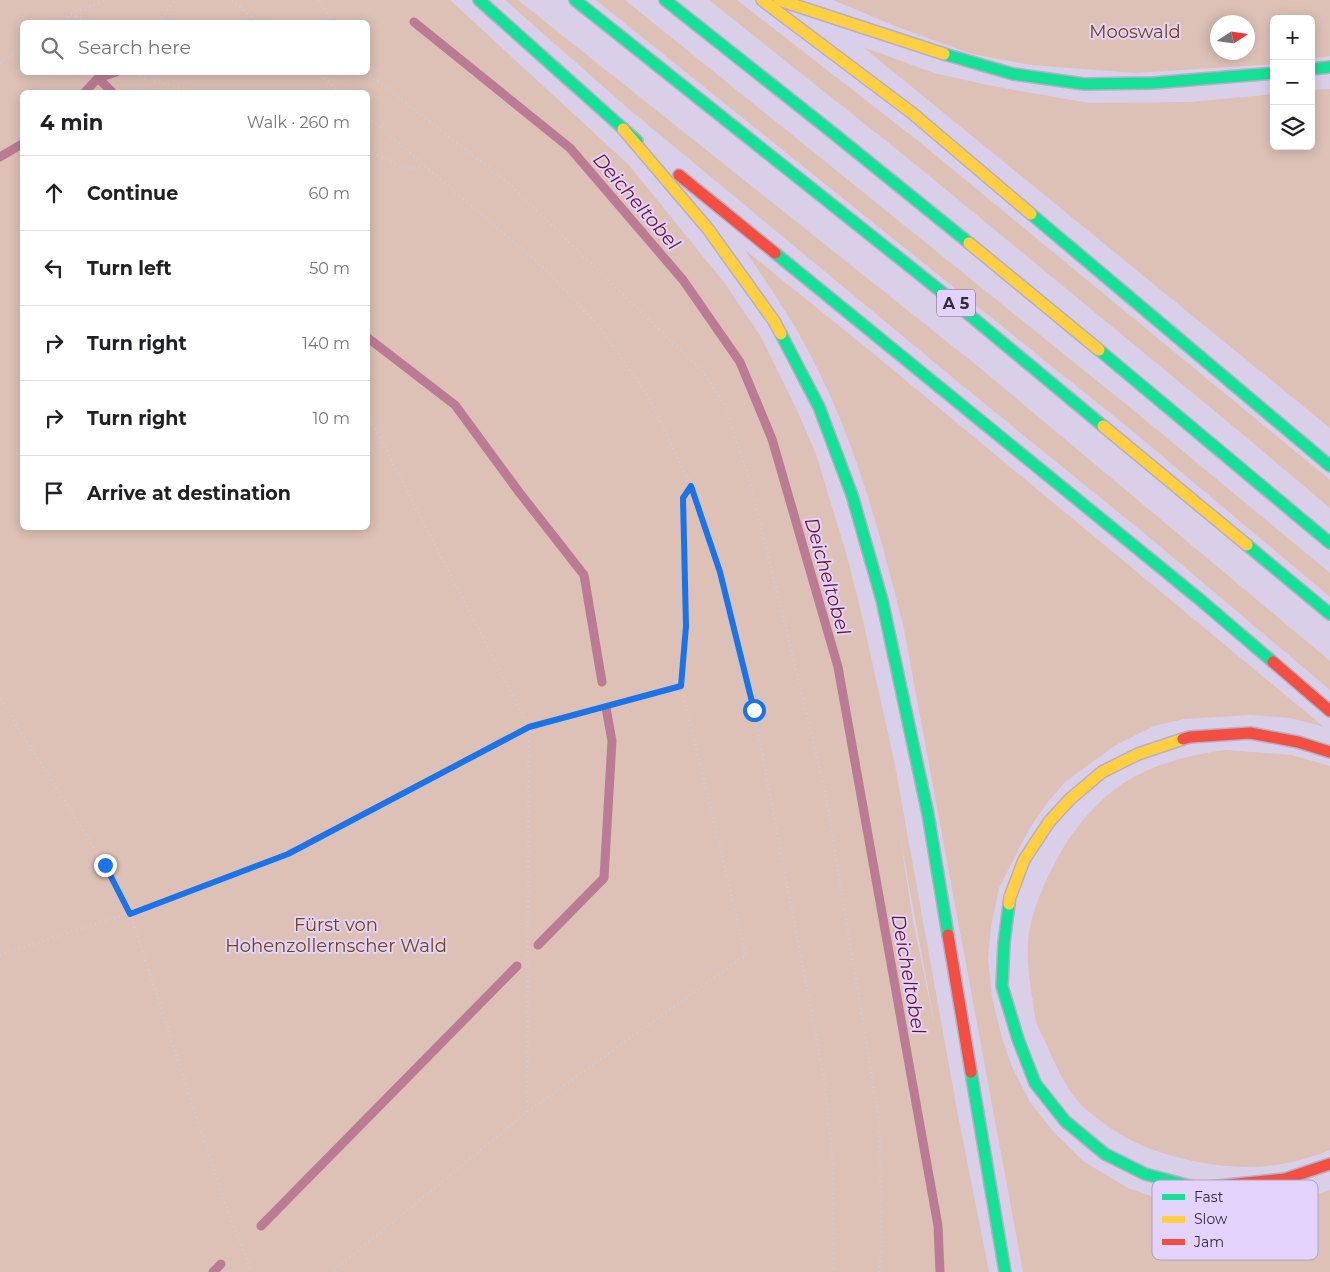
<!DOCTYPE html>
<meta charset="utf-8">
<style>
:root{--surface:#fff;--page:#f2f2f2;--text:#202124;--muted:#757577;--line:#e0e0e0}
body{margin:0;font-family:Montserrat,sans-serif;background:var(--page);color:var(--text)}
.controls{position:absolute;right:15px;top:15px;display:grid;overflow:hidden;border-radius:8px;box-shadow:0 2px 12px #0003}
.controls button{width:45px;height:45px;display:grid;place-items:center;padding:0;border:0;border-bottom:1px solid var(--line);background:var(--surface);color:var(--text);font:25px sans-serif}
.compass{position:absolute;left:1210px;top:15px;width:45px;height:45px;border-radius:50%;background:var(--surface);box-shadow:0 2px 12px #0003;rotate:78deg}
.stop{position:absolute;width:15px;height:15px;margin:-11px;border:4px solid #1a73e8;border-radius:50%;background:#fff}
.stop.end{background:#1a73e8;border-color:#fff;box-shadow:0 1px 5px #0008}
.list{margin:0;padding:0;list-style:none}
h2{display:flex;justify-content:space-between;align-items:center;height:65px;margin:0;padding:0 20px;font-size:21px}
h2 small{font-size:16px;font-weight:400;color:var(--muted)}
.list li{display:grid;grid-template-columns:32px 1fr auto;gap:15px;align-items:center;box-sizing:border-box;height:75px;padding:0 20px;border-top:1px solid var(--line)}
.list b{display:block;font-size:19px;white-space:nowrap}
.list em{font-size:16px;font-style:normal;color:var(--muted)}
.icon{flex:none;width:28px;height:28px;fill:none;stroke:currentColor;stroke-width:2;stroke-linecap:round;stroke-linejoin:round}
.map{position:relative;flex:none;width:1330px;height:1272px;overflow:hidden}
.search{position:absolute;background:var(--surface);box-shadow:0 2px 12px #0003;left:20px;top:20px;width:350px;height:55px;display:flex;align-items:center;gap:12px;box-sizing:border-box;padding:0 18px;border-radius:8px;color:var(--muted);font-size:19px}
.panel{position:absolute;background:var(--surface);box-shadow:0 2px 12px #0003;left:20px;top:90px;width:350px;height:440px;border-radius:8px}
.map>svg:first-child{display:block}
.green{fill:#ddc0b6;fill-rule:evenodd}
.lines{fill:none;stroke-linecap:round;stroke-linejoin:round}
.stream{stroke:#bb7b94;stroke-width:9}
.fast-casing{stroke:#b7afc3;stroke-width:14}
.slow-casing{stroke:#b7afc3;stroke-width:14}
.jam-casing{stroke:#b7afc3;stroke-width:14}
.path{stroke:#d0ccd5;stroke-width:3;stroke-dasharray:1 4;stroke-linecap:butt}
.fast{stroke:#16e098;stroke-width:11}
.slow{stroke:#ffcf43;stroke-width:11}
.jam{stroke:#f24e42;stroke-width:11}
.route{stroke:#1a73e8;stroke-width:6}
.labels{text-anchor:middle;stroke-width:4;stroke-linejoin:round;paint-order:stroke}
.shield{fill:#e3d3fa;stroke:#685e76;stroke-width:1}
.shield-label{font-size:16px;font-weight:bold;fill:#342c3e}
.park-label{font-size:18px;fill:#714411;stroke:#e3d3fa}
.water-label{font-size:19px;font-style:italic;fill:#651331;stroke:#e3d3fa}
.key{fill:#e3d3fa;stroke:#aea1c2;stroke-width:1}
.key-label{font-size:14px;fill:#342c3e}
</style>
<div class="map">
<svg width="1330" height="1272" viewBox="0 0 1330 1272">
<rect width="100%" height="100%" fill="#dacfe9"/>
<!-- green -->
<path class="green" d="M0 0H450L629 165 726 285 761 337 796 408 816 454 846 553 859 603 894 760 957 1110 989 1272H0ZM22 22H368V72H22ZM368 92V528H22V92ZM900 837 934 1021V1022L913 921Z
M505 0H518L980 368 1330 661V690L1155 542 969 391 630 110Z
M596 0H625L1138 414 1330 573V597L1130 429Z
M709 0H737L917 140 1330 480V508L1240 432 910 160Z
M833 0H1330V56L1311 59V19H1274V64L1136 73 1031 65 972 54 895 26ZM1218 22H1248V52H1218Z
M863 47 934 73 992 86 1089 103 1190 102 1274 94V146H1311V90L1330 89V428Z
M745 250 863 345 1324 727 1291 718 1250 715 1184 719 1154 726 1114 746 1065 782 1047 803 1028 831 999 888 991 926 988 959 992 997 1002 1038 1012 1067 1030 1102 1053 1131 1083 1161 1128 1188 1185 1208H1239L1298 1201 1330 1190V1272H1023L904 629C881 537 857 445 813 360 794 322 769 286 745 250Z
M1226 750 1292 755 1330 766V1150C1283 1169 1242 1171 1193 1161 1156 1153 1127 1142 1097 1118 1092 1114 1085 1109 1080 1104 1064 1085 1055 1064 1045 1041 1042 1035 1038 1028 1036 1021 1034 1015 1034 1008 1033 1002 1029 978 1025 951 1030 927 1036 899 1048 875 1062 850 1079 822 1103 794 1132 778 1161 762 1194 754 1226 750Z"/>
<g class="lines">
<!-- stream -->
<path class="stream" d="M414 22 570 148 683 280 740 362 772 439 838 667 938 1226 940 1272
M98 78 112 92
M85 92 98 78 116 72
M0 157 22 144
M368 338 455 405 519 492 584 575 602 682
M538 945 604 878 612 741 606 708
M261 1226 517 966
M213 1272 221 1264"/>
<defs>
<path id="fast" d="M479 0 637 141
M575 0 943 293 1103 426
M665 0 833 133 969 243
M944 54 1013 74 1084 84 1153 83 1274 73
M1311 69 1330 67
M1031 214 1330 466
M775 253 1198 598 1273 662
M781 334 819 407 852 495 882 600 928 814 948 935
M1099 350 1330 543
M1247 545 1330 614
M1009 904 1004 943 1002 986 1018 1039 1035 1083 1065 1121 1105 1154 1145 1174 1190 1186
M971 1072 1005 1272"/>
<path id="slow" d="M762 0 912 113 1031 214
M779 0 944 54
M623 129 708 229 774 321 781 334
M969 243 1099 350
M1103 426 1247 545
M1009 904 1010 897 1024 860 1049 822 1070 799 1102 772 1138 754 1183 739"/>
<path id="jam" d="M679 175 775 253
M1273 662 1330 711
M1183 739 1190 737 1250 733 1298 742 1330 752
M948 935 971 1072
M1190 1186 1199 1188 1285 1179 1330 1164"/>
</defs>
<!-- fast casing -->
<use href="#fast" class="fast-casing"/>
<!-- slow casing -->
<use href="#slow" class="slow-casing"/>
<!-- jam casing -->
<use href="#jam" class="jam-casing"/>
<!-- path -->
<path class="path" d="M232 0 258 22
M319 0 333 22
M71 14 88 22
M58 22 70 14 105 0
M158 22 176 0
M0 63 22 47
M137 72 143 78 197 92
M316 72 340 92
M366 72 507 182 702 371 724 404 750 481 825 790 879 1121 882 1248 879 1272
M368 117 545 269 597 324 648 396 691 486 719 572 754 710 824 1079 833 1162 834 1263 833 1272
M368 151 406 169 424 166
M368 415 529 727 527 1112
M681 686 686 627 683 498 690 486
M0 699 105 865 130 913 225 1204 252 1272
M0 955 130 913 288 854 529 727 681 686 746 955 527 1112 332 1272"/>
<!-- fast -->
<use href="#fast" class="fast"/>
<!-- slow -->
<use href="#slow" class="slow"/>
<!-- jam -->
<use href="#jam" class="jam"/>
</g>
<g class="lines">
<!-- route -->
<path class="route" d="M105 865 130 914 288 854 529 727 681 686 686 626 683 498 691 486 720 572 754 710"/>
</g>
<g class="labels">
<!-- shield labels -->
<rect class="shield" x="937" y="289.5" width="38" height="27" rx="4"/>
<g class="shield-label">
<text x="956" y="309">A 5</text>
</g>
<!-- park labels -->
<g class="park-label">
<text x="1135" y="38">Mooswald</text>
<text x="336" y="931">Fürst von<tspan x="336" dy="21">Hohenzollernscher Wald</tspan></text>
</g>
<!-- water labels -->
<g class="water-label">
<text transform="translate(637 201) rotate(49)" y="7">Deicheltobel</text>
<text transform="translate(828 576) rotate(74)" y="7">Deicheltobel</text>
<text transform="translate(909 974) rotate(80)" y="7">Deicheltobel</text>
</g>
</g>
<!-- legend -->
<rect x="1152" y="1180" width="166" height="80" rx="8" class="key"/>
<rect x="1162" y="1194" width="23" height="6" fill="#16e098"/>
<rect x="1162" y="1216" width="23" height="7" fill="#ffcf43"/>
<rect x="1162" y="1239" width="23" height="6" fill="#f24e42"/>
<g class="key-label">
<text x="1194" y="1202">Fast</text>
<text x="1194" y="1224">Slow</text>
<text x="1194" y="1247">Jam</text>
</g>
</svg>
<div class="controls">
<button>+</button>
<button>−</button>
<button><svg class="icon" aria-label="layers" viewBox="0 0 24 24"><path d="M12 4l9 5-9 5-9-5zM3 14l9 5 9-5"/></svg></button>
</div>
<svg class="compass" viewBox="-18 -18 36 36"><path d="M0-13l5 13h-10z" fill="#e53935"/><path d="M0 13l5-13h-10z" fill="#757577"/></svg>
<div class="stop" style="left:754px;top:710px"></div>
<div class="stop end" style="left:105px;top:865px"></div>
<div class="search"><svg class="icon" aria-label="search" viewBox="0 0 24 24"><circle cx="10" cy="10" r="6"/><path d="M15 15l6 6"/></svg>Search here</div>
<section class="panel">
<h2>4 min<small>Walk · 260 m</small></h2>
<ul class="list">
<li><svg class="icon" aria-label="ahead" viewBox="0 0 24 24"><path d="M12 20V5M6 11l6-6 6 6"/></svg><div><b>Continue</b></div><em>60 m</em></li>
<li><svg class="icon" aria-label="left" viewBox="0 0 24 24"><path d="M17 20v-9H6M10 6l-5 5 5 5"/></svg><div><b>Turn left</b></div><em>50 m</em></li>
<li><svg class="icon" aria-label="right" viewBox="0 0 24 24"><path d="M7 20v-9h11M14 6l5 5-5 5"/></svg><div><b>Turn right</b></div><em>140 m</em></li>
<li><svg class="icon" aria-label="right" viewBox="0 0 24 24"><path d="M7 20v-9h11M14 6l5 5-5 5"/></svg><div><b>Turn right</b></div><em>10 m</em></li>
<li><svg class="icon" aria-label="arrive" viewBox="0 0 24 24"><path d="M6 21V4h12l-3 4 3 4H6"/></svg><div><b>Arrive at destination</b></div></li>
</ul>
</section>
</div>
